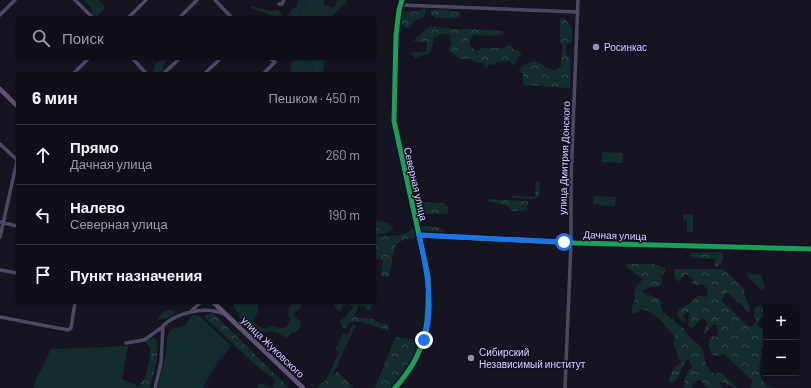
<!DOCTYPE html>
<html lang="ru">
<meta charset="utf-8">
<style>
:root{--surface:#100f19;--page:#1e1d26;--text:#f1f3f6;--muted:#9c9ca2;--line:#302f38}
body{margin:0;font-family:Barlow,sans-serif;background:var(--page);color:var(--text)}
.controls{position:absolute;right:12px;bottom:12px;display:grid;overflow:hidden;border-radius:0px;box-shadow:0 1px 3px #0004}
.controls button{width:36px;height:36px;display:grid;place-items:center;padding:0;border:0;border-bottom:1px solid var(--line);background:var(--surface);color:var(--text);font:20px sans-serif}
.stop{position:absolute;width:12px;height:12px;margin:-9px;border:3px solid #1a73e8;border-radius:50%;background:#fff}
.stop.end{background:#1a73e8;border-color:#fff;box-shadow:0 1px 4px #0008}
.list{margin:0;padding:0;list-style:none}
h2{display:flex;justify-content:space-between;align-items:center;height:52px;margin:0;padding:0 16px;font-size:17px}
h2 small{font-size:13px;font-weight:400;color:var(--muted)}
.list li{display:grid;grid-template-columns:26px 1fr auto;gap:12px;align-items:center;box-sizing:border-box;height:60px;padding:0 16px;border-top:1px solid var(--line)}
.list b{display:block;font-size:15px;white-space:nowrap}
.list p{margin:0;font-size:13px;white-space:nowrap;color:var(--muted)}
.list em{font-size:13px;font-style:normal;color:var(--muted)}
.icon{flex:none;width:22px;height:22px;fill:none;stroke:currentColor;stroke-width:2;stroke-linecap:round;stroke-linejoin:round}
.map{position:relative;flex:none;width:811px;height:388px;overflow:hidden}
.search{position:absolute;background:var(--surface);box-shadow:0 1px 3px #0004;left:16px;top:16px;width:360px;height:44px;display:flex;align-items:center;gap:10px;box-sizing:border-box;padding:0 14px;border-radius:0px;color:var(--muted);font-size:15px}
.panel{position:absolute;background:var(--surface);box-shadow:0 1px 3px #0004;left:16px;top:72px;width:360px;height:232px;border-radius:0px}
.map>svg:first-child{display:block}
.green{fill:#132c2d}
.forest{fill:url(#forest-crowns)}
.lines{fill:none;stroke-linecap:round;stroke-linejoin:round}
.stream{stroke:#0d2144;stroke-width:1}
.minor{stroke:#4a4962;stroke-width:3.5}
.major{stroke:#5e5373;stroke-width:4.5}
.cycleway-casing{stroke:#130f26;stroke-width:8}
.cycleway{stroke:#1a9f57;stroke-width:5}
.route{stroke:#1a73e8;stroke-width:5}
.poi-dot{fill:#9591b1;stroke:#130f26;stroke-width:1.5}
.labels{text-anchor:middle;stroke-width:3;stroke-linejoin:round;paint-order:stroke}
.poi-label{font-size:10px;fill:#d9d4ff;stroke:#130f26;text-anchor:start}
.street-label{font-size:10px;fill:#d9d4ff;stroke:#130f26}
</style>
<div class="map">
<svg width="811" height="388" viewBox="0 0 811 388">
<defs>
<pattern id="forest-crowns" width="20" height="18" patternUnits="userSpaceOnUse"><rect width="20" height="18" fill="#132c2d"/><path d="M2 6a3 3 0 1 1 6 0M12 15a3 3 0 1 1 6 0" fill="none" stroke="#354a4c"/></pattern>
</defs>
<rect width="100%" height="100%" fill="#161421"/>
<!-- green -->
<path class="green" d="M83 0H98L105 6 104 9 97 17 92 16 91 7Z
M298 0H324V4L333 8 336 4 337 0H347C344 7 336 10 332 17H287L292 9 297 6Z
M251 6 271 11 278 9 283 17H273L270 15 251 8Z
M162 59H168L163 66V69L160 73H151L156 64Z
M293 59H325L323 73H297L291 72 290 70Z
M602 152 623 153V163L602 162Z
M593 196 616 197 615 207 593 204Z
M683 214H693V232H687V220L683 219Z
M748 273 761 275 765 287 761 290 747 276Z
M232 303H257L258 311 253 322 258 326 266 329 272 326 282 328 287 326 290 319C286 309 289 311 292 303H301C301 311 296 309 293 315L301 322 300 328 296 332H293L287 338C283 336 279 333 275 332 264 331 259 335 249 328V323L240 318Z
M170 309 175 312C172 317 162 321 157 319L162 313Z
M192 315 200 316 231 346 211 372 203 388H158L166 353 167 337 171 329 185 325Z
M353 324 356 325 327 387 324 385 339 352 335 350 343 333 348 335Z
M128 346 122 379 141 387V388H34L35 382 51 349Z"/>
<!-- forest -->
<path class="forest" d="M424 8 426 10C424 21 420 16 414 22 412 24 411 26 409 28H407L403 25H399V16L402 11H419Z
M434 9 448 10 455 12 461 13 459 18H435L431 14V11Z
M560 18H564L572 28V42L567 45 566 54 571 58 570 88 523 85V74L519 70 523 65 535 61C544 64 545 70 556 70L561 66V57L563 46 560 43Z
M430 26 454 29H467L503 31 504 34 496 36 473 35 470 40 471 47 475 50 478 51 482 48H504L508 45 513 47V49L521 52V55L517 58 515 65H513L509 61 496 62 495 64 488 65V67L485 68 484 63H477L470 59H460L448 50 452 43 450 41V36L448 34H441L434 38 432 48 429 53 415 58 411 54 412 52H426L427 42 413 41Z
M539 181 540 182 539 197 535 199 513 198 512 197 513 196 535 197 536 182Z
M488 199 526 201 528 202 527 208 522 211H511L508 206 488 201Z
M417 202 443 203 449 208 447 214H421L420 224 423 226 439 227 447 233 442 234 420 232 418 228 414 206Z
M375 221C383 222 390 221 393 229L386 233 378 234V236C381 237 403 235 406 233 408 232 410 231 412 229L414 230 416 235 413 239C386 237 396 264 388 277H383L381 273 383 260 375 259Z
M723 252 722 262 720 265 715 267V259L691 258V253Z
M628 264H653L665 268V272L661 276 662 282 659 287H650L641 292 660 299 661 307 662 311 683 328 687 334 699 345 703 350 706 365 712 373 716 374 719 372 721 373 738 388C732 388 728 383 721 382L719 383 723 388H708L699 379 694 383 692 388H684C684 378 685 374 692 367L689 359H687C681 367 681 377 673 383L669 381 673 369 681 362 673 343 675 337C668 328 653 310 642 309L636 313H632V305L635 299C631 291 638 285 643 279L627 267 626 266Z
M675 269H723L744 289C744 299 751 304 750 313L727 292 721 300 748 326H752L757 320 754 317 755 307 762 306 766 309V317H761L757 325 765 331 759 369 761 379 768 387 776 388H752L750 387 753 381 723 353 720 356 712 355C709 347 706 342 713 336L718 337 717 326 715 324H713L705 334 703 335 707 323 705 320 702 318 692 329 688 326 689 313 688 312 683 315 686 321 682 322 677 314 679 309 691 303 698 295 706 297 708 294 707 289 703 284C698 284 697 287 692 283L694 280 686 274 678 282 674 276Z
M334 303H351L354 305 355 303H373L369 311 365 307 359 305 354 316 359 318 373 319 379 323 387 324 389 327 387 330 361 322H351L344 329 340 322C343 318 350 313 353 307L349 304 343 306 341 311 336 310Z
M213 313 289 388H257L260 383 273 388 275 380 258 367 203 316Z
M395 337 419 340 421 342 410 366 395 386 393 388H375Z
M155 338C162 349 153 375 150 388H139C141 381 143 382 145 377 148 372 151 352 150 347L145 342 147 339Z
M337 372 354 388H319L317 387Z"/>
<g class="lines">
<!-- stream -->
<path class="stream" d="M299 17 300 12 307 0
M309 59 312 64 314 73
M251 304V303
M206 388 225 346"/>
<!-- minor -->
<path class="minor" d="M75 0 92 17
M215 0 231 17
M279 4H282L284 0
M401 5 578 12
M0 15 15 0
M129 17 146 0
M180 17 197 0
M133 59 146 73
M74 73 88 59
M164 73 179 59
M205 73 220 59
M264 73 275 62 271 59
M0 144 17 160
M0 222 17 226
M419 235 576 243 811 249
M0 237 17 161
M0 270 17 273
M190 312 200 303
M0 317 68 330 71 328 75 303
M126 343 144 340 161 328
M155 388 161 363 163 326C177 312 206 306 224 314
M395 388C428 351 429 324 428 276L394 121 396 35 399 10 402 0
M565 388 571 243V180L578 0"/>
<!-- major -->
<path class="major" d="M0 89 17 106
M214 303 303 388"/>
<defs>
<path id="cycleway" d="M419 235 576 243 811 249
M395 388C428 351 429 324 428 276L394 121 396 35 399 10 402 0"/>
</defs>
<!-- cycleway casing -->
<use href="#cycleway" class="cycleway-casing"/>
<!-- cycleway -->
<use href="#cycleway" class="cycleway"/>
</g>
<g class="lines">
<!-- route -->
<path class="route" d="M424 340C435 308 426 266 419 235L564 242"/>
</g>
<!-- markers -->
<g class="poi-dot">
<circle cx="596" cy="47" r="4"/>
<circle cx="471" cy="358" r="4"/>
</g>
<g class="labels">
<!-- poi labels -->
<g class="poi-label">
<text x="604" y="51">Росинкас</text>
<text x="479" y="356">Сибирский<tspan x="479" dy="12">Независимый институт</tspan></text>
</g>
<!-- street labels -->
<g class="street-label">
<text transform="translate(564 158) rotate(-88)" y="4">улица Дмитрия Донского</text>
<text transform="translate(416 184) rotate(77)" y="4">Северная улица</text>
<text transform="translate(615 235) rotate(2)" y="4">Дачная улица</text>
<text transform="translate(273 347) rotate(44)" y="4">улица Жуковского</text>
</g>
</g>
</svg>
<div class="controls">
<button>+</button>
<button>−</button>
</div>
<div class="stop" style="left:564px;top:242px"></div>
<div class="stop end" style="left:424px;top:340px"></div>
<div class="search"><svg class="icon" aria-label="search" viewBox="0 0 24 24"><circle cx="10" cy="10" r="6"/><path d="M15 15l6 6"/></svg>Поиск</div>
<section class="panel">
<h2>6 мин<small>Пешком · 450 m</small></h2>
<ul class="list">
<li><svg class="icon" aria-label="ahead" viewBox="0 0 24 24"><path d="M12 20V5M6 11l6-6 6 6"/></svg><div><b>Прямо</b><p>Дачная улица</p></div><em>260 m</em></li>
<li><svg class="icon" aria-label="left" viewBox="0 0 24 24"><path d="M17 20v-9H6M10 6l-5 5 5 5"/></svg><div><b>Налево</b><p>Северная улица</p></div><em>190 m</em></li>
<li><svg class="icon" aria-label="arrive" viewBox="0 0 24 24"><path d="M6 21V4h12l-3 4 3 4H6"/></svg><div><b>Пункт назначения</b></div></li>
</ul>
</section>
</div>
